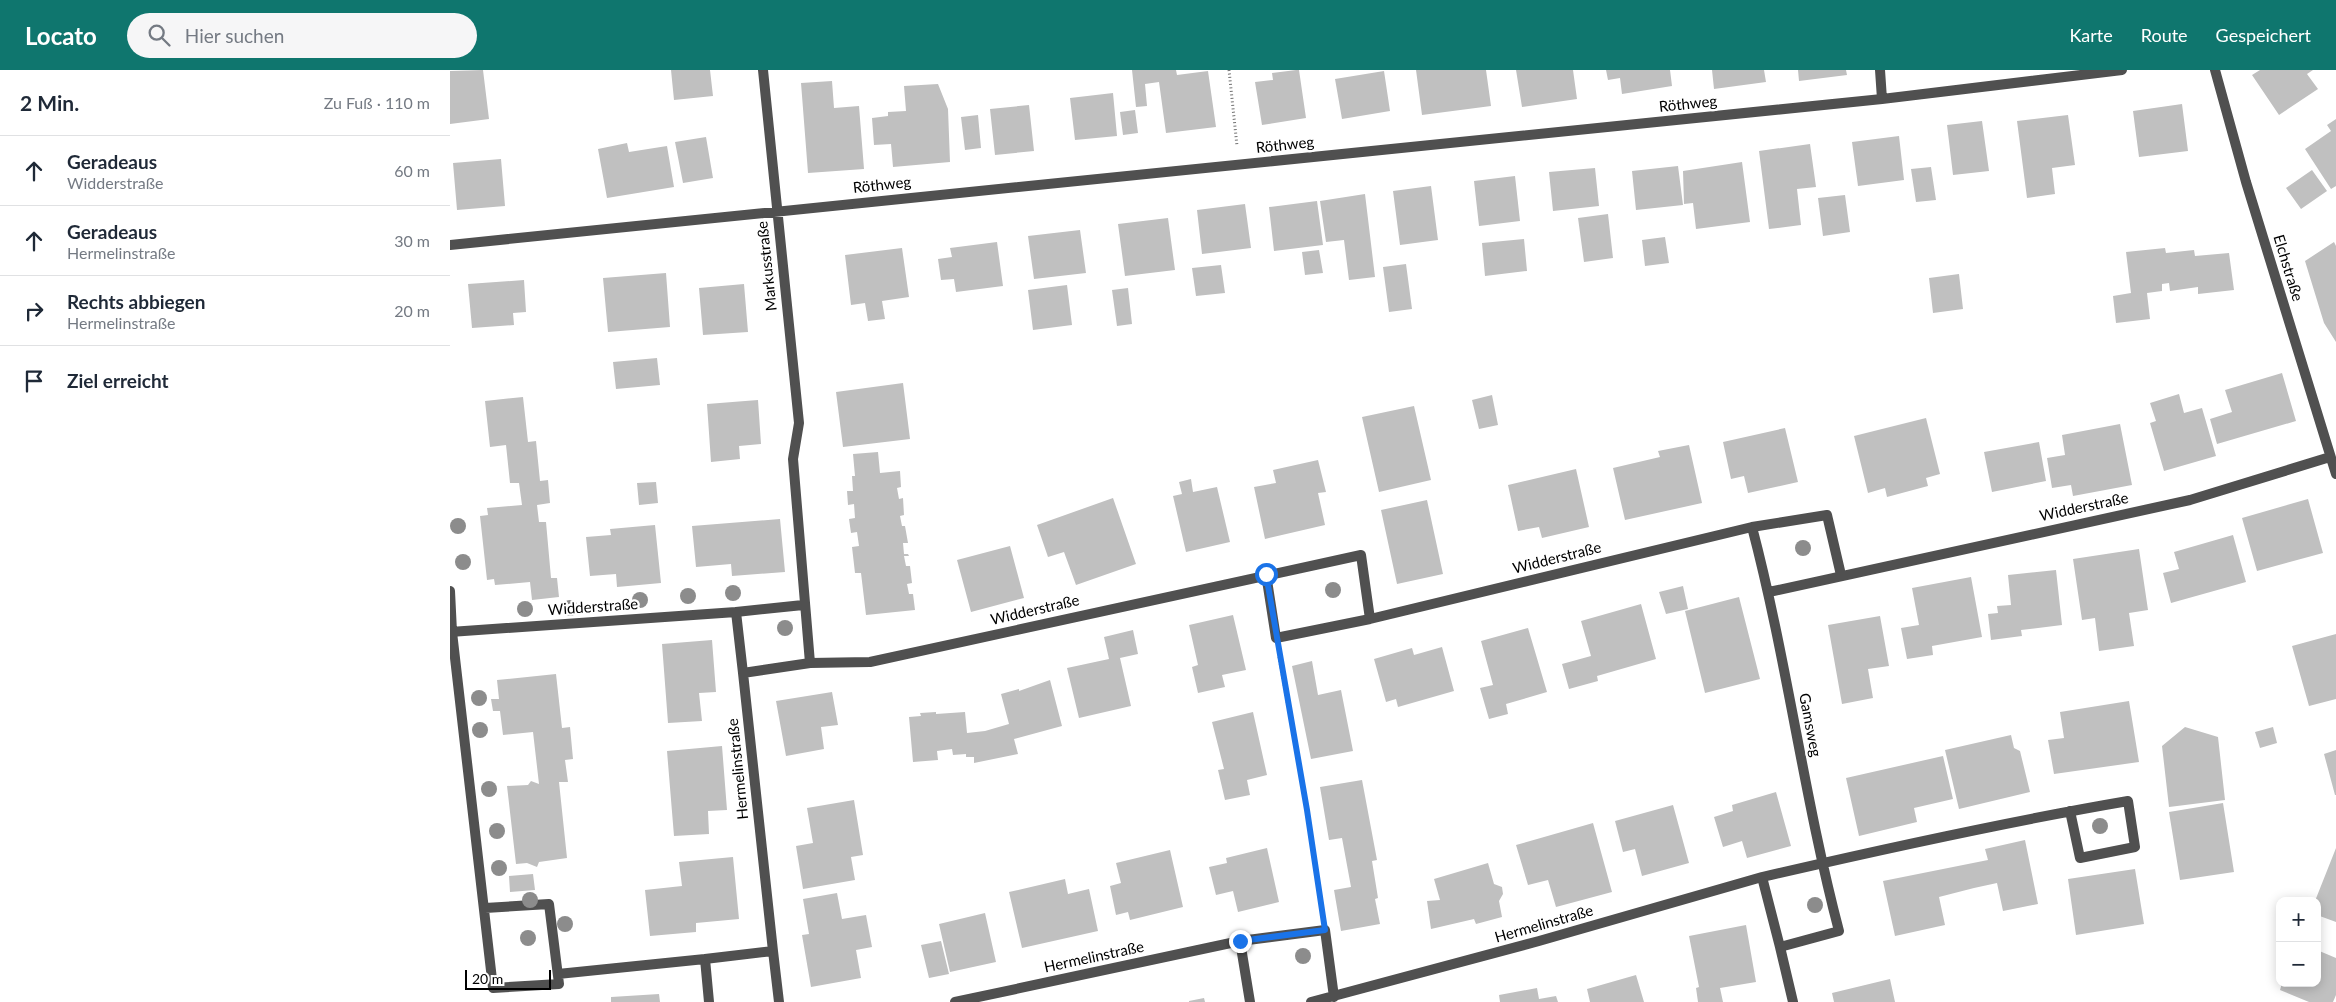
<!DOCTYPE html>
<html lang="de">
<meta charset="utf-8">
<style>
:root{--surface:#fff;--page:#f6f6f7;--text:#1f2937;--muted:#747a83;--line:#e0e1e3;--accent:#0f766e}
body{margin:0;font-family:Lato,sans-serif;background:var(--page);color:var(--text)}
.controls{position:absolute;right:15px;bottom:15px;display:grid;overflow:hidden;border-radius:10px;box-shadow:0 2px 12px #0003}
.controls button{width:45px;height:45px;display:grid;place-items:center;padding:0;border:0;border-bottom:1px solid var(--line);background:var(--surface);color:var(--text);font:25px sans-serif}
.scale{position:absolute;left:15px;bottom:12px;width:86px;box-sizing:border-box;padding-left:5px;border:2px solid #000;border-top:0;font-size:14px;line-height:18px;white-space:nowrap;color:#000;-webkit-text-stroke:4px #fff;paint-order:stroke}
.stop{position:absolute;width:15px;height:15px;margin:-11px;border:4px solid #1a73e8;border-radius:50%;background:#fff}
.stop.end{background:#1a73e8;border-color:#fff;box-shadow:0 1px 5px #0008}
.list{margin:0;padding:0;list-style:none}
h2{display:flex;justify-content:space-between;align-items:center;height:65px;margin:0;padding:0 20px;font-size:21px}
h2 small{font-size:16px;font-weight:400;color:var(--muted)}
.list li{display:grid;grid-template-columns:32px 1fr auto;gap:15px;align-items:center;box-sizing:border-box;height:70px;padding:0 20px;border-top:1px solid var(--line)}
.list b{display:block;font-size:19px;white-space:nowrap}
.list p{margin:0;font-size:16px;white-space:nowrap;color:var(--muted)}
.list em{font-size:16px;font-style:normal;color:var(--muted)}
.icon{flex:none;width:28px;height:28px;fill:none;stroke:currentColor;stroke-width:2;stroke-linecap:round;stroke-linejoin:round}
.map{position:relative;flex:none;width:1886px;height:932px;overflow:hidden}
header{display:flex;align-items:center;gap:30px;box-sizing:border-box;height:70px;padding:0 25px;background:var(--accent);color:#fff}
header strong{font-size:24px}
nav{display:flex;gap:28px;margin-inline-start:auto;font-size:18px}
.search{width:350px;height:45px;background:var(--page);display:flex;align-items:center;gap:12px;box-sizing:border-box;padding:0 18px;border-radius:28px;color:var(--muted);font-size:19px}
main{display:flex}
aside{flex:1;background:var(--surface)}
.map>svg:first-child{display:block}
.building{fill:#c0c0c0}
.lines{fill:none;stroke-linecap:round;stroke-linejoin:round}
.path{stroke:#727272;stroke-width:3;stroke-dasharray:1 2.5;stroke-linecap:butt}
.street{stroke:#505050;stroke-width:10}
.tree{fill:#8c8c8c}
.route{stroke:#1a73e8;stroke-width:6}
.labels{text-anchor:middle;stroke-width:4.5;stroke-linejoin:round;paint-order:stroke}
.street-label{font-size:15px;fill:#000;stroke:#fff}
</style>
<header>
<strong>Locato</strong>
<div class="search"><svg class="icon" aria-label="search" viewBox="0 0 24 24"><circle cx="10" cy="10" r="6"/><path d="M15 15l6 6"/></svg>Hier suchen</div>
<nav><a>Karte</a><a>Route</a><a>Gespeichert</a></nav>
</header>
<main>
<aside>
<h2>2 Min.<small>Zu Fuß · 110 m</small></h2>
<ul class="list">
<li><svg class="icon" aria-label="ahead" viewBox="0 0 24 24"><path d="M12 20V5M6 11l6-6 6 6"/></svg><div><b>Geradeaus</b><p>Widderstraße</p></div><em>60 m</em></li>
<li><svg class="icon" aria-label="ahead" viewBox="0 0 24 24"><path d="M12 20V5M6 11l6-6 6 6"/></svg><div><b>Geradeaus</b><p>Hermelinstraße</p></div><em>30 m</em></li>
<li><svg class="icon" aria-label="right" viewBox="0 0 24 24"><path d="M7 20v-9h11M14 6l5 5-5 5"/></svg><div><b>Rechts abbiegen</b><p>Hermelinstraße</p></div><em>20 m</em></li>
<li><svg class="icon" aria-label="arrive" viewBox="0 0 24 24"><path d="M6 21V4h12l-3 4 3 4H6"/></svg><div><b>Ziel erreicht</b></div></li>
</ul>
</aside>
<div class="map">
<svg width="1886" height="932" viewBox="0 0 1886 932">
<rect width="100%" height="100%" fill="#fff"/>
<!-- building -->
<path class="building" d="M33 0 39 49 0 54V1Z
M221 0H260L263 26 224 30Z
M682 0H726L727 5 758 1 766 57 716 63 709 12 695 14 697 36 686 37Z
M846 0H849L856 48 812 55 805 12 823 10 822 3Z
M966 0H1036L1041 36 972 45Z
M1066 0H1123L1127 29 1072 37Z
M1156 0H1220L1222 16 1172 24 1170 8 1158 10Z
M1262 0H1314L1316 12 1264 19Z
M1348 0H1396L1397 5 1349 11Z
M1810 0H1863L1857 4 1868 19 1829 45 1802 5Z
M934 1 940 41 892 49 885 9Z
M382 11 384 38 409 36 414 99 358 103 351 13Z
M488 14 498 39 500 92 443 97 441 74 424 75 422 48 438 46V42L456 41 454 16Z
M663 23 667 66 625 70 620 28Z
M1732 34 1738 81 1689 87 1683 41Z
M579 35 584 81 545 85 540 39Z
M685 40 688 63 673 65 670 42Z
M528 45 531 78 515 80 511 47Z
M1618 45 1625 95 1602 98 1605 124 1577 128 1567 51Z
M1886 49V116L1881 119 1855 79 1881 61 1877 55Z
M1532 51 1539 101 1503 105 1497 55Z
M1449 66 1454 110 1408 116 1402 72Z
M256 67 263 108 233 113 225 72Z
M177 73 179 82 217 76 224 117 157 128 148 79Z
M1360 74 1366 117 1347 119 1351 155 1319 159 1309 81Z
M51 89 55 136 7 140 3 93Z
M1292 92 1300 152 1246 159 1243 133 1234 134 1233 101Z
M1228 96 1233 135 1186 140 1182 101Z
M1481 97 1486 130 1466 132 1461 99Z
M1145 98 1149 136 1103 141 1099 102Z
M1862 100 1877 121 1851 139 1836 118Z
M1065 106 1070 151 1029 156 1024 111Z
M981 116 988 170 950 175 943 121Z
M915 124 925 207 899 210 894 170 876 172 870 131Z
M1395 125 1400 162 1373 166 1368 128Z
M867 131 873 175 824 181 819 137Z
M795 134 801 178 752 184 747 140Z
M1158 144 1163 188 1134 192 1128 148Z
M718 148 725 200 675 206 668 154Z
M630 160 636 203 584 209 578 166Z
M1215 167 1219 193 1195 196 1192 170Z
M1074 169 1077 201 1035 206 1032 173Z
M547 172 553 216 506 222 504 209 491 210 488 189 502 187 500 178Z
M1884 172 1886 176V272L1874 253 1855 191Z
M452 178 459 227 432 231 435 249 418 251 415 233 401 235 395 185Z
M1715 178 1716 183 1744 180 1745 186 1779 183 1784 220 1748 224V217L1720 221 1719 213 1712 214V221L1697 223 1700 249 1666 253 1663 226 1681 223 1676 182Z
M869 180 873 203 855 205 852 182Z
M956 194 962 239 939 242 933 197Z
M771 195 775 223 746 226 742 198Z
M216 203 220 257 158 262 153 208Z
M1509 204 1513 239 1483 243 1479 208Z
M74 210 76 242 63 243 64 255 22 258 18 214Z
M294 214 298 262 253 265 249 218Z
M617 215 622 255 583 260 578 220Z
M678 218 682 254 667 256 662 220Z
M207 288 210 315 166 319 163 292Z
M1832 303 1846 351 1767 374 1760 349 1782 342 1775 320Z
M453 313 460 369 393 377 386 322Z
M1729 324 1734 343 1752 338 1766 386 1714 401 1700 353 1706 351 1700 333Z
M1042 325 1048 355 1029 359 1022 330Z
M73 327 78 372 86 371 90 411 98 410 100 433 87 435 89 452H96L101 508H107L109 527 82 530 80 512 45 515 44 509 37 510 30 446 38 445 37 438 72 435 69 413H60L56 375 40 377 35 331Z
M308 330 311 374 289 376 290 389 261 392 257 334Z
M964 336 981 410 929 422 912 347Z
M1476 348 1490 404 1476 408 1478 416 1437 427 1435 418 1418 423 1404 366Z
M1670 354 1682 415 1623 426 1621 415 1602 418 1597 388 1615 385 1612 365Z
M1335 358 1348 412 1298 423 1294 406 1281 409 1273 372Z
M1589 372 1596 411 1542 422 1534 382Z
M1239 375 1252 433 1175 450 1163 398 1210 387 1208 381Z
M428 382 430 403 450 401 451 417 447 418 449 429 453 428 454 445 450 446 452 456H455L458 473H453L454 484H458L459 486H454L456 496H460L462 513 457 514 459 524H463L465 540 416 545 411 503H405L402 477 409 476 407 462 401 463 399 449 405 448 404 434 398 435 397 421H403L402 406H405L403 384Z
M868 390 876 422 868 423 875 455 815 469 804 417 826 413 823 400Z
M1126 399 1139 457 1092 468 1089 457 1068 461 1058 415Z
M741 409 743 422 767 417 780 472 736 482 723 426 732 424 729 412Z
M206 412 208 433 189 435 187 413Z
M663 428 686 494 626 515 614 482 598 487 587 455Z
M1858 429 1873 483 1807 501 1792 448Z
M977 430 993 504 947 514 931 440Z
M330 449 335 502 282 506 281 494 246 497 242 456Z
M205 455 211 513 167 517 166 504 140 506 136 467 161 465 160 459Z
M1783 465 1796 512 1721 533 1713 503 1729 499 1724 482Z
M560 476 574 528 521 542 507 490Z
M1689 479 1698 540 1679 543 1684 576 1649 581 1645 548 1632 550 1623 489Z
M1606 500 1612 555 1571 560 1572 566 1541 570 1538 544 1548 543 1547 536 1561 535 1558 505Z
M1521 507 1532 567 1482 576 1483 585 1457 589 1451 558 1469 555 1462 518Z
M1233 516 1238 539 1216 544 1209 522Z
M1289 527 1310 609 1255 623 1235 541Z
M1191 534 1206 589 1147 606 1148 611 1119 619 1112 594 1141 586 1131 551Z
M783 545 796 600 772 605 775 617 748 623 742 597 748 595 739 555Z
M1430 546 1439 596 1418 599 1423 628 1392 634 1378 555Z
M1078 558 1097 622 1056 634 1058 644 1039 649 1030 618 1043 615 1031 571Z
M683 560 688 584 670 588 681 636 629 648 617 598 659 589 654 567Z
M1886 564V629L1859 636 1842 576Z
M262 570 266 622 249 623 252 651 218 653 212 574Z
M992 577 1004 621 948 637 946 629 936 632 924 589 962 578 964 585Z
M862 591 868 625 891 620 903 681 861 689 842 596Z
M106 604 112 658 120 657 123 689 115 690 118 712H109L117 788 89 792 87 797 77 793 66 794 57 716 78 715 81 711 89 714 83 662 53 665 50 641H43L41 629H49L47 610Z
M600 610 612 656 564 669 568 684 524 693V687H516V684L503 685 502 679 487 681 488 690 463 692 459 647 471 646 470 643 486 642V644L515 642 517 663 535 661 559 654 551 624 569 619V621Z
M382 622 388 655 371 657 374 679 336 686 326 631Z
M1679 631 1689 692 1604 704 1598 670 1614 668 1610 642Z
M803 642 817 705 797 710 800 725 775 730 768 700 774 699 762 652Z
M1735 657 1768 667 1775 730 1719 737 1712 676Z
M1823 657 1827 673 1810 678 1805 662Z
M1561 665 1564 678 1570 681 1580 722 1509 739 1495 680Z
M272 676 277 740 258 741 259 764 224 766 217 681Z
M1886 680V725H1885L1874 684Z
M1493 686 1503 729 1464 738 1467 752 1409 766 1396 708Z
M912 710 927 790 922 791 928 828 925 829 930 854 891 861 884 820 901 817 892 768 879 770 870 717Z
M1326 722 1341 776 1297 788 1292 771 1273 777 1264 747 1283 741 1282 735Z
M404 730 413 785 401 787 405 810 353 819 346 776 363 773 357 738Z
M1773 733 1784 802 1730 810 1719 742Z
M1223 735 1239 793 1192 806 1185 779 1173 782 1165 751Z
M1143 753 1162 822 1106 837 1098 810 1078 815 1066 775Z
M1575 770 1588 834 1553 841 1547 813 1524 818 1489 827 1495 855 1445 866 1433 811 1538 790 1535 779Z
M817 778 829 832 788 842 783 821 766 825 759 797 777 793 776 788Z
M1886 778V852L1867 845V831H1865Z
M720 780 733 837 680 850 678 842 666 845 660 816 671 813 666 793Z
M283 787 289 849 246 853V862L200 866 195 820 232 816 229 792Z
M1038 793 1044 814 1052 817 1053 824 1049 831 1052 847 1026 854 1024 849 981 859 977 831 990 830 984 809Z
M1685 799 1694 854 1626 865 1618 809Z
M83 804 85 820 60 822 59 806Z
M615 809 618 824 639 819 648 861 572 878 559 822Z
M387 823 392 849 416 845 422 877 406 880 411 908 361 917 352 865 359 864 353 829Z
M535 843 546 892 500 902 489 854Z
M1296 855 1306 912 1270 918 1273 932H1248L1246 918 1249 917 1239 866Z
M491 871 499 904 479 908 471 875Z
M1867 880 1886 888V925L1883 932H1859L1830 920 1832 913H1867Z
M1186 905 1194 932H1140L1137 919Z
M1440 909 1445 932H1384L1382 923Z
M1087 918 1089 929 1106 926 1108 932H1050L1049 925Z
M209 924 210 932H161V927Z
M754 928 755 932H739V931Z"/>
<g class="lines">
<!-- path -->
<path class="path" d="M779 0 787 76
M829 587 857 740 873 842"/>
<!-- street -->
<path class="street" d="M313 0 349 353 343 389 360 593
M1430 0 1432 29
M1765 0 1796 112 1886 404
M0 175 1432 29 1672 0
M816 504 826 568 920 549 1302 457
M1391 505 1377 445 1302 457C1337 590 1354 728 1389 861L1330 877 1312 807C1433 779 1555 752 1678 731L1685 777 1630 788 1620 741
M0 521 2 562 43 918 109 914 99 834 35 838
M1319 522 1740 430 1880 387
M286 542 293 603 360 593 420 592 911 485 920 549
M0 562 286 542 353 535
M293 603 323 881
M1330 877 1343 932
M108 904 255 889
M259 932 255 889 323 881 329 932
M505 932 790 871
M800 932 790 871 875 860 884 927
M861 932 1089 871 1312 807"/>
</g>
<!-- trees -->
<g class="tree">
<circle cx="8" cy="456" r="8"/>
<circle cx="1353" cy="478" r="8"/>
<circle cx="13" cy="492" r="8"/>
<circle cx="883" cy="520" r="8"/>
<circle cx="283" cy="523" r="8"/>
<circle cx="238" cy="526" r="8"/>
<circle cx="190" cy="530" r="8"/>
<circle cx="120" cy="538" r="8"/>
<circle cx="75" cy="539" r="8"/>
<circle cx="335" cy="558" r="8"/>
<circle cx="29" cy="628" r="8"/>
<circle cx="30" cy="660" r="8"/>
<circle cx="39" cy="719" r="8"/>
<circle cx="1650" cy="756" r="8"/>
<circle cx="47" cy="761" r="8"/>
<circle cx="49" cy="798" r="8"/>
<circle cx="80" cy="830" r="8"/>
<circle cx="1365" cy="835" r="8"/>
<circle cx="115" cy="854" r="8"/>
<circle cx="78" cy="868" r="8"/>
<circle cx="853" cy="886" r="8"/>
</g>
<g class="lines">
<!-- route -->
<path class="route" d="M790 871 875 860 857 740 816 504"/>
</g>
<g class="labels">
<!-- street labels -->
<g class="street-label">
<text transform="translate(1238 34) rotate(-6)" y="5">Röthweg</text>
<text transform="translate(835 75) rotate(-6)" y="5">Röthweg</text>
<text transform="translate(432 115) rotate(-6)" y="5">Röthweg</text>
<text transform="translate(317 196) rotate(-96)" y="5">Markusstraße</text>
<text transform="translate(1838 198) rotate(73)" y="5">Elchstraße</text>
<text transform="translate(1634 437) rotate(-12)" y="5">Widderstraße</text>
<text transform="translate(1107 488) rotate(-14)" y="5">Widderstraße</text>
<text transform="translate(143 537) rotate(-4)" y="5">Widderstraße</text>
<text transform="translate(585 540) rotate(-13)" y="5">Widderstraße</text>
<text transform="translate(1360 655) rotate(79)" y="5">Gamsweg</text>
<text transform="translate(288 699) rotate(-96)" y="5">Hermelinstraße</text>
<text transform="translate(1094 854) rotate(-16)" y="5">Hermelinstraße</text>
<text transform="translate(644 887) rotate(-12)" y="5">Hermelinstraße</text>
</g>
</g>
</svg>
<div class="controls">
<button>+</button>
<button>−</button>
</div>
<div class="scale">20 m</div>
<div class="stop" style="left:816px;top:504px"></div>
<div class="stop end" style="left:790px;top:871px"></div>
</div>
</main>
